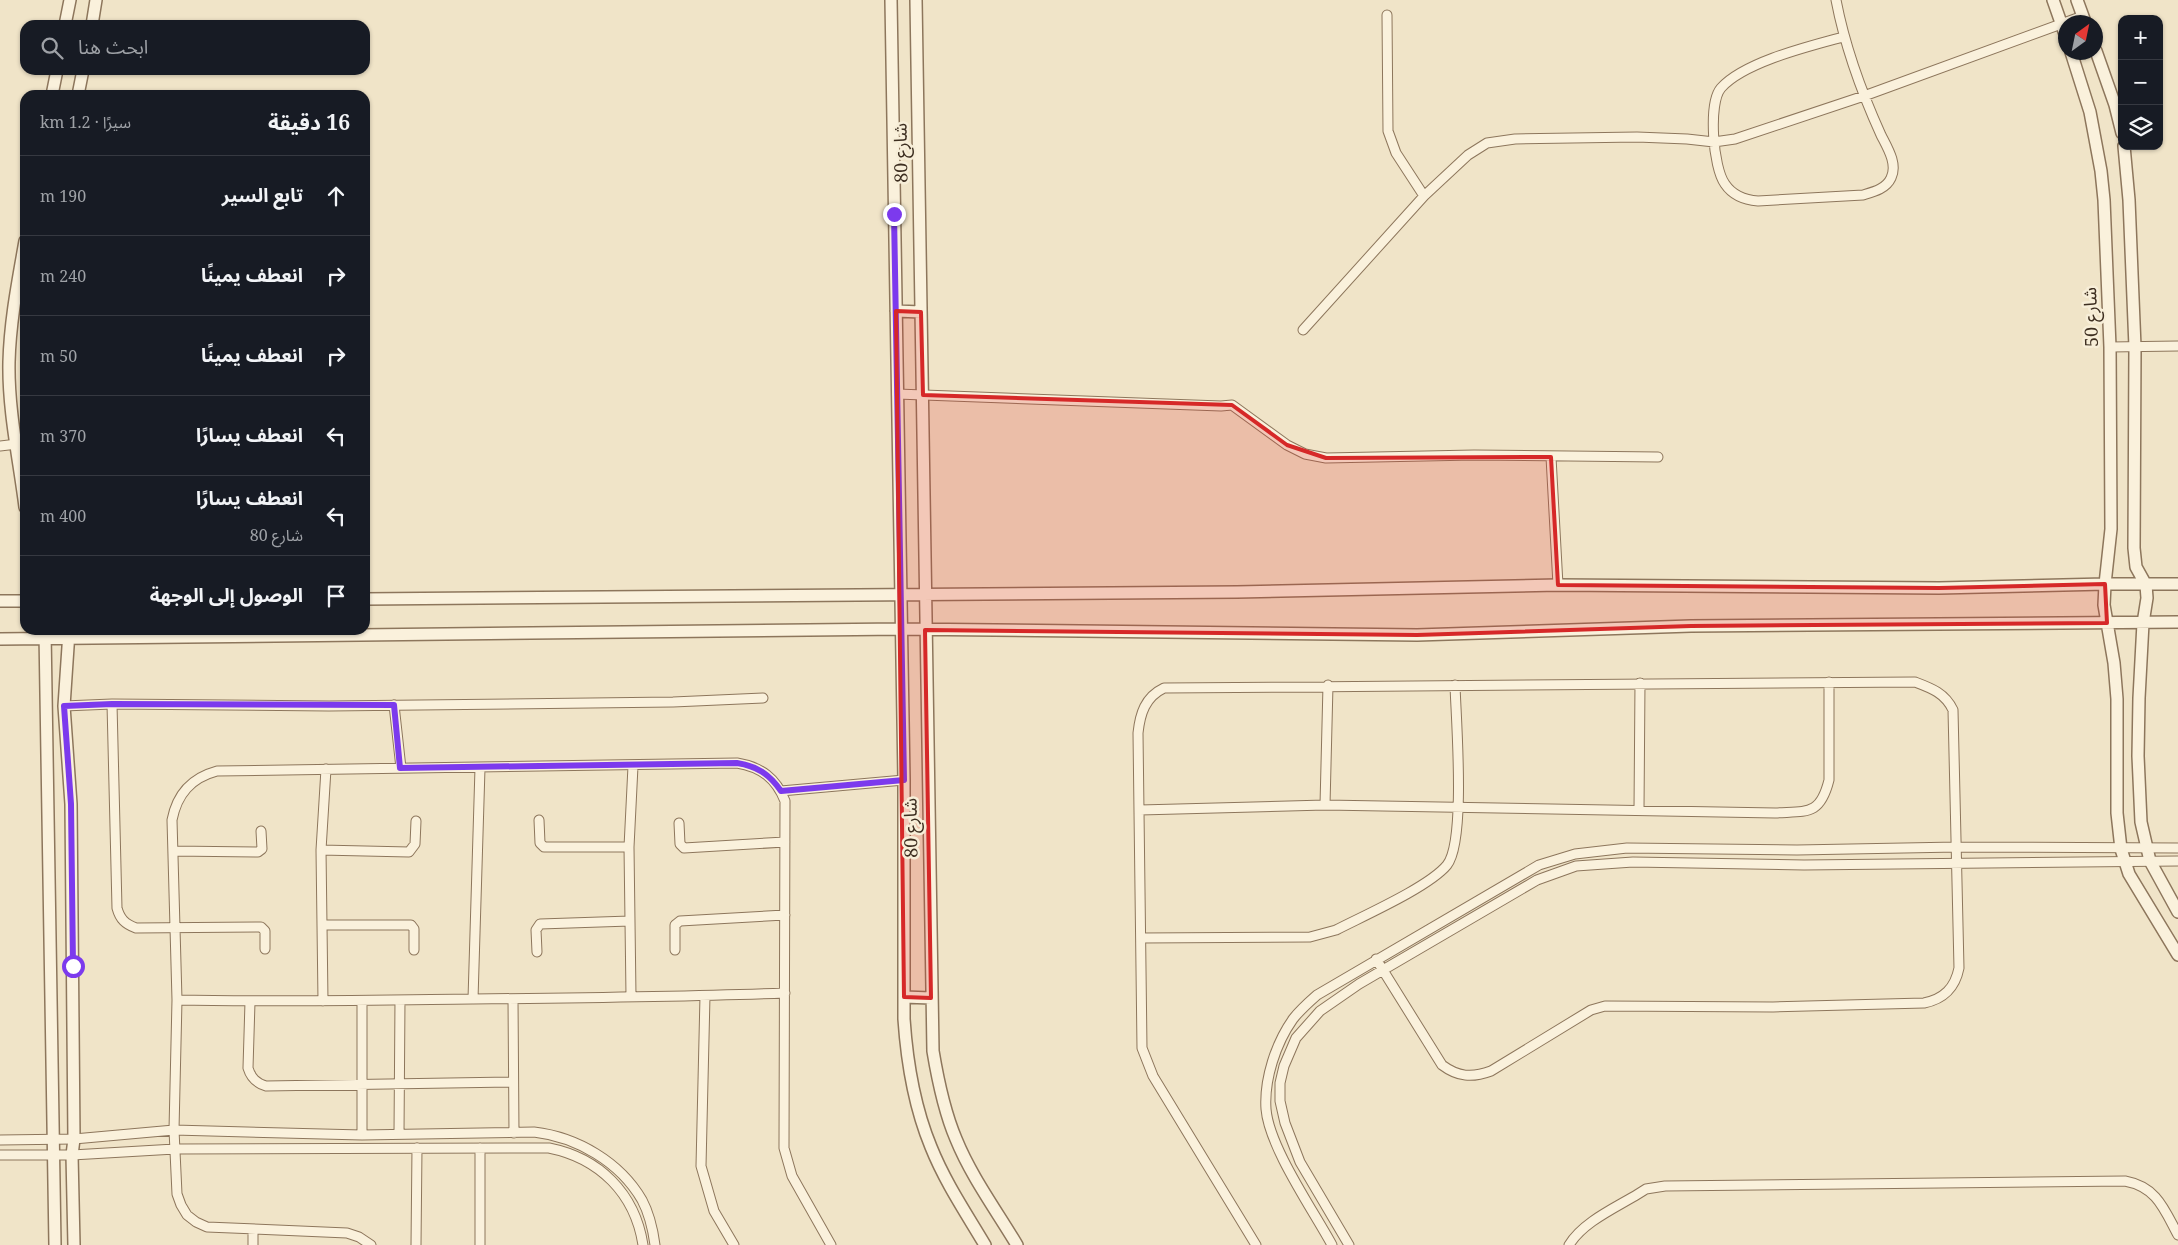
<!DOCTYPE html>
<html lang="ar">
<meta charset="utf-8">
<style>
:root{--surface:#171b24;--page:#20242c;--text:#f1f3f6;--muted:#9ea1a6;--line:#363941}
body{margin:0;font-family:"Noto Serif","Noto Sans Arabic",serif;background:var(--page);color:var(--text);direction:rtl}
.controls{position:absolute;right:15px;top:15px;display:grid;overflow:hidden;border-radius:10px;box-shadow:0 1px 4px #0004}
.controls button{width:45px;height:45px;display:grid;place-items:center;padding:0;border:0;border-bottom:1px solid var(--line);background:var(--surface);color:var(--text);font:25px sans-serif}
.compass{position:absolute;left:2058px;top:15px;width:45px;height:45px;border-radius:50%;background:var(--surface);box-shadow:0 1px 4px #0004;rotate:33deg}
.stop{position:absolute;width:15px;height:15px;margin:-11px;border:4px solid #7c3aed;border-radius:50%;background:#fff}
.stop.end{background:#7c3aed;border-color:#fff;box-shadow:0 1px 5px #0008}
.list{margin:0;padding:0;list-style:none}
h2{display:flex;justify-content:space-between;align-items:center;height:65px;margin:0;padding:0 20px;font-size:21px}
h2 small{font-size:16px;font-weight:400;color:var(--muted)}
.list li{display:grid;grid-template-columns:32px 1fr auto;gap:15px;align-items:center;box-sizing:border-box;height:80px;padding:0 20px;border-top:1px solid var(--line)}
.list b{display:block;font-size:19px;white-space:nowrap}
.list p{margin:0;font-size:16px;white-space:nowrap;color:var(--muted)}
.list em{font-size:16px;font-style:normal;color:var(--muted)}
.icon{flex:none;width:28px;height:28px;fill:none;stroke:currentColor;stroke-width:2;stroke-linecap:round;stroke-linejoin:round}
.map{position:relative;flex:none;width:2178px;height:1245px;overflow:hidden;direction:ltr}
.search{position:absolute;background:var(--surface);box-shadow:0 1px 4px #0004;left:20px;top:20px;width:350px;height:55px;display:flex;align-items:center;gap:12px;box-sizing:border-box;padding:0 18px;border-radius:15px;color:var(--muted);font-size:19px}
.panel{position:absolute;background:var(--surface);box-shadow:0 1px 4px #0004;left:20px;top:90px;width:350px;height:545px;border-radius:15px;direction:rtl}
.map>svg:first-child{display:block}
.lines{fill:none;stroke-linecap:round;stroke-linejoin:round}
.minor-casing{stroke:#8d765c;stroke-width:11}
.tertiary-casing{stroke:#8d765c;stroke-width:14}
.minor{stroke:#faf1dc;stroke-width:9}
.tertiary{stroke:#faf1dc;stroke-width:11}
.route{stroke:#7c3aed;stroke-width:6}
.marked{fill:#d62828;fill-opacity:0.2;stroke:#d62828;stroke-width:4;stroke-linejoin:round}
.labels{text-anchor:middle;stroke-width:5;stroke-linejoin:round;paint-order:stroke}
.street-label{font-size:18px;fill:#3d2e20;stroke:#f7eed8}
</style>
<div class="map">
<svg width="2178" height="1245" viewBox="0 0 2178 1245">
<rect width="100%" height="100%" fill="#f0e4c8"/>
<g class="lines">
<defs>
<path id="minor" d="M1836 0C1845 47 1861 91 1881 135 1887 147 1898 164 1891 178 1886 189 1873 192 1863 195L1758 201C1745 200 1733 196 1725 184 1713 168 1708 103 1721 88 1744 62 1810 46 1843 37
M1387 15 1388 131 1396 153 1424 196
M1303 330 1424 196 1468 155 1487 143 1515 139 1637 137 1687 139 1714 142 1735 139 1864 96 2083 16
M2110 347 2178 346
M897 394 1221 406 1232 405 1287 445 1305 454 1326 458 1474 455 1658 457
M0 446 17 444
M1551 457 1558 585
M112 704 117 908C120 919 125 924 136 928L261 927 265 931V949
M394 705 401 768
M64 706 112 704 329 706 673 702 763 698
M781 791 904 780
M1325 805 1328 685
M1140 810 1325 805 1775 813C1807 811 1820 816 1829 780V682
M1639 810 1640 683
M539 820 540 843 544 847H629
M679 823 680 844 684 848 785 842
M321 850 409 852 415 844 416 821
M173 851 258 852 262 849 261 831
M322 925H411L414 929V950
M1141 938 1310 937 1336 930C1363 916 1429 887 1447 865 1466 841 1456 720 1455 685
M675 950V925L680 921 785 915
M537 952 536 930 540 924 630 921
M631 996 629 847 633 766
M705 996 701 1166 714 1211 734 1245
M473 999 480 768
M513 999 514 1133
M177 1000C275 1002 373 1000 472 999 576 998 681 997 785 993
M323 1001 321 850 326 769
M250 1002 248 1068C251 1078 256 1083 266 1086L513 1082
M399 1134 400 1000
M362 1135V1001
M0 1140 74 1139 174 1130 362 1135 534 1132C577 1137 620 1162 642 1200 649 1213 653 1230 655 1245
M0 1155H72L175 1149 549 1148C599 1158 635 1193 643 1245
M253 1245V1230
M371 1245 359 1237 347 1233 207 1227 196 1222 187 1215 181 1205 177 1194 174 1130 177 1000 172 820C177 794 191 778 217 771L737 763C761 767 776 778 785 801L784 1148 792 1176 831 1245
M416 1245 417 1148
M480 1245V1148
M1256 1245 1153 1076 1142 1048 1138 733C1140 714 1145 697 1164 688L1915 682C1931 688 1945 693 1953 710L1959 968C1955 988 1944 999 1924 1003L1773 1007 1605 1006 1591 1010 1491 1071C1472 1078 1458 1077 1442 1065L1376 959
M1332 1245C1313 1210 1269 1147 1266 1109 1264 1079 1276 1043 1293 1019 1300 1010 1309 1002 1317 995L1539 865 1575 854 1627 848 1797 850 1957 847 2178 848
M1349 1245 1300 1162 1285 1123 1280 1101V1083L1284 1066 1296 1038 1320 1011 1359 984 1537 880 1576 866 1633 862 1804 865 2178 861
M1569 1245C1583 1222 1615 1208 1638 1194L1646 1189 1665 1186 2125 1181C2157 1187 2164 1209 2178 1235"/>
<path id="tertiary" d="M891 0 904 780V1019C907 1063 914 1106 931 1147 945 1182 966 1213 985 1245
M916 0 933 1051C938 1081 944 1111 956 1139 971 1176 996 1210 1017 1245
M2053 0 2066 37
M2077 0 2085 22
M65 25 70 0
M92 25 96 0
M2096 51 2115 105 2122 133
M2071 52 2090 112 2101 171 2104 200 2110 347 2111 529 2105 584 2104 605 2114 663 2117 699V813L2121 849 2129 874 2178 955
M52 95 57 70
M78 95 83 70
M2124 146 2129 200 2135 347 2134 548 2136 567 2146 585 2147 598 2143 623 2139 698 2138 756 2141 822 2150 861 2178 912
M25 241C18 281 10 321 9 362 8 410 19 459 25 507
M896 311 921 312
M365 599 1237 592 1558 585 1939 588 2105 584H2178
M0 601H25
M45 632 55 1245
M69 632 64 706 71 804 74 1139 72 1155 74 1245
M0 639 901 629 1417 635 1691 626 2178 622
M904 997 931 998"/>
</defs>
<!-- minor casing -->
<use href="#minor" class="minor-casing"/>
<!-- tertiary casing -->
<use href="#tertiary" class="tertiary-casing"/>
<!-- minor -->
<use href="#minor" class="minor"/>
<!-- tertiary -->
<use href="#tertiary" class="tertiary"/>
</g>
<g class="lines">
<!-- route -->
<path class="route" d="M73 966 71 804 64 706 112 704 394 705 400 768 737 763C757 766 769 774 781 791L904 780 894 214"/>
</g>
<!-- marked area -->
<path class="marked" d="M896 311 921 312 923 395 1232 405 1287 445 1326 458 1551 457 1558 585 1939 588 2105 584 2107 623 1691 626 1417 635 925 630 931 998 904 997Z"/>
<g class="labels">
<!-- street labels -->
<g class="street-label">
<text transform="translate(901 153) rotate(-91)" y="6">شارع 80</text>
<text transform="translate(2091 317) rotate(-92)" y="6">شارع 50</text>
<text transform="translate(911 828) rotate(-91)" y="6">شارع 80</text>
</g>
</g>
</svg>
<div class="controls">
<button>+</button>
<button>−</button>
<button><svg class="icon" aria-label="layers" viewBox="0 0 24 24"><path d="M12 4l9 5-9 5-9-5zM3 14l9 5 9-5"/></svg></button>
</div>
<svg class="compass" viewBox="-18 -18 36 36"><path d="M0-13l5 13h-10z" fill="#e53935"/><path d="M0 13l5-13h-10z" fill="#9ea1a6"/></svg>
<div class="stop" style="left:73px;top:966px"></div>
<div class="stop end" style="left:894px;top:214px"></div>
<div class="search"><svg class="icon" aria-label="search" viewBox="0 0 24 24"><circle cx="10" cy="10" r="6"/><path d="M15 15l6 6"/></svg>ابحث هنا</div>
<section class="panel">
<h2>16 دقيقة<small>سيرًا · 1.2 km</small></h2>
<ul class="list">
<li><svg class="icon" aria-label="ahead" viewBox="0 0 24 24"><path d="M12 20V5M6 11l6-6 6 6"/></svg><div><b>تابع السير</b></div><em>190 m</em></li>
<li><svg class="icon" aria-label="right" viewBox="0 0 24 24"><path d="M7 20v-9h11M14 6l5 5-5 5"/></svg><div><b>انعطف يمينًا</b></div><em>240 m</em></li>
<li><svg class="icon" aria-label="right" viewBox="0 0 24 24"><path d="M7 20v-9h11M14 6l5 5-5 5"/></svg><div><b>انعطف يمينًا</b></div><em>50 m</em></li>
<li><svg class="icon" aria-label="left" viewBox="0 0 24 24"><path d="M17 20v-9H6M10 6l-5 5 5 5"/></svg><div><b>انعطف يسارًا</b></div><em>370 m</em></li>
<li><svg class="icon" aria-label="left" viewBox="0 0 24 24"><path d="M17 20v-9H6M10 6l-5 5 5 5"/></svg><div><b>انعطف يسارًا</b><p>شارع 80</p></div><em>400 m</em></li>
<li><svg class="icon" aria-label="arrive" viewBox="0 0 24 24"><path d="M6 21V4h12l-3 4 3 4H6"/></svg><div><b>الوصول إلى الوجهة</b></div></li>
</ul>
</section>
</div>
